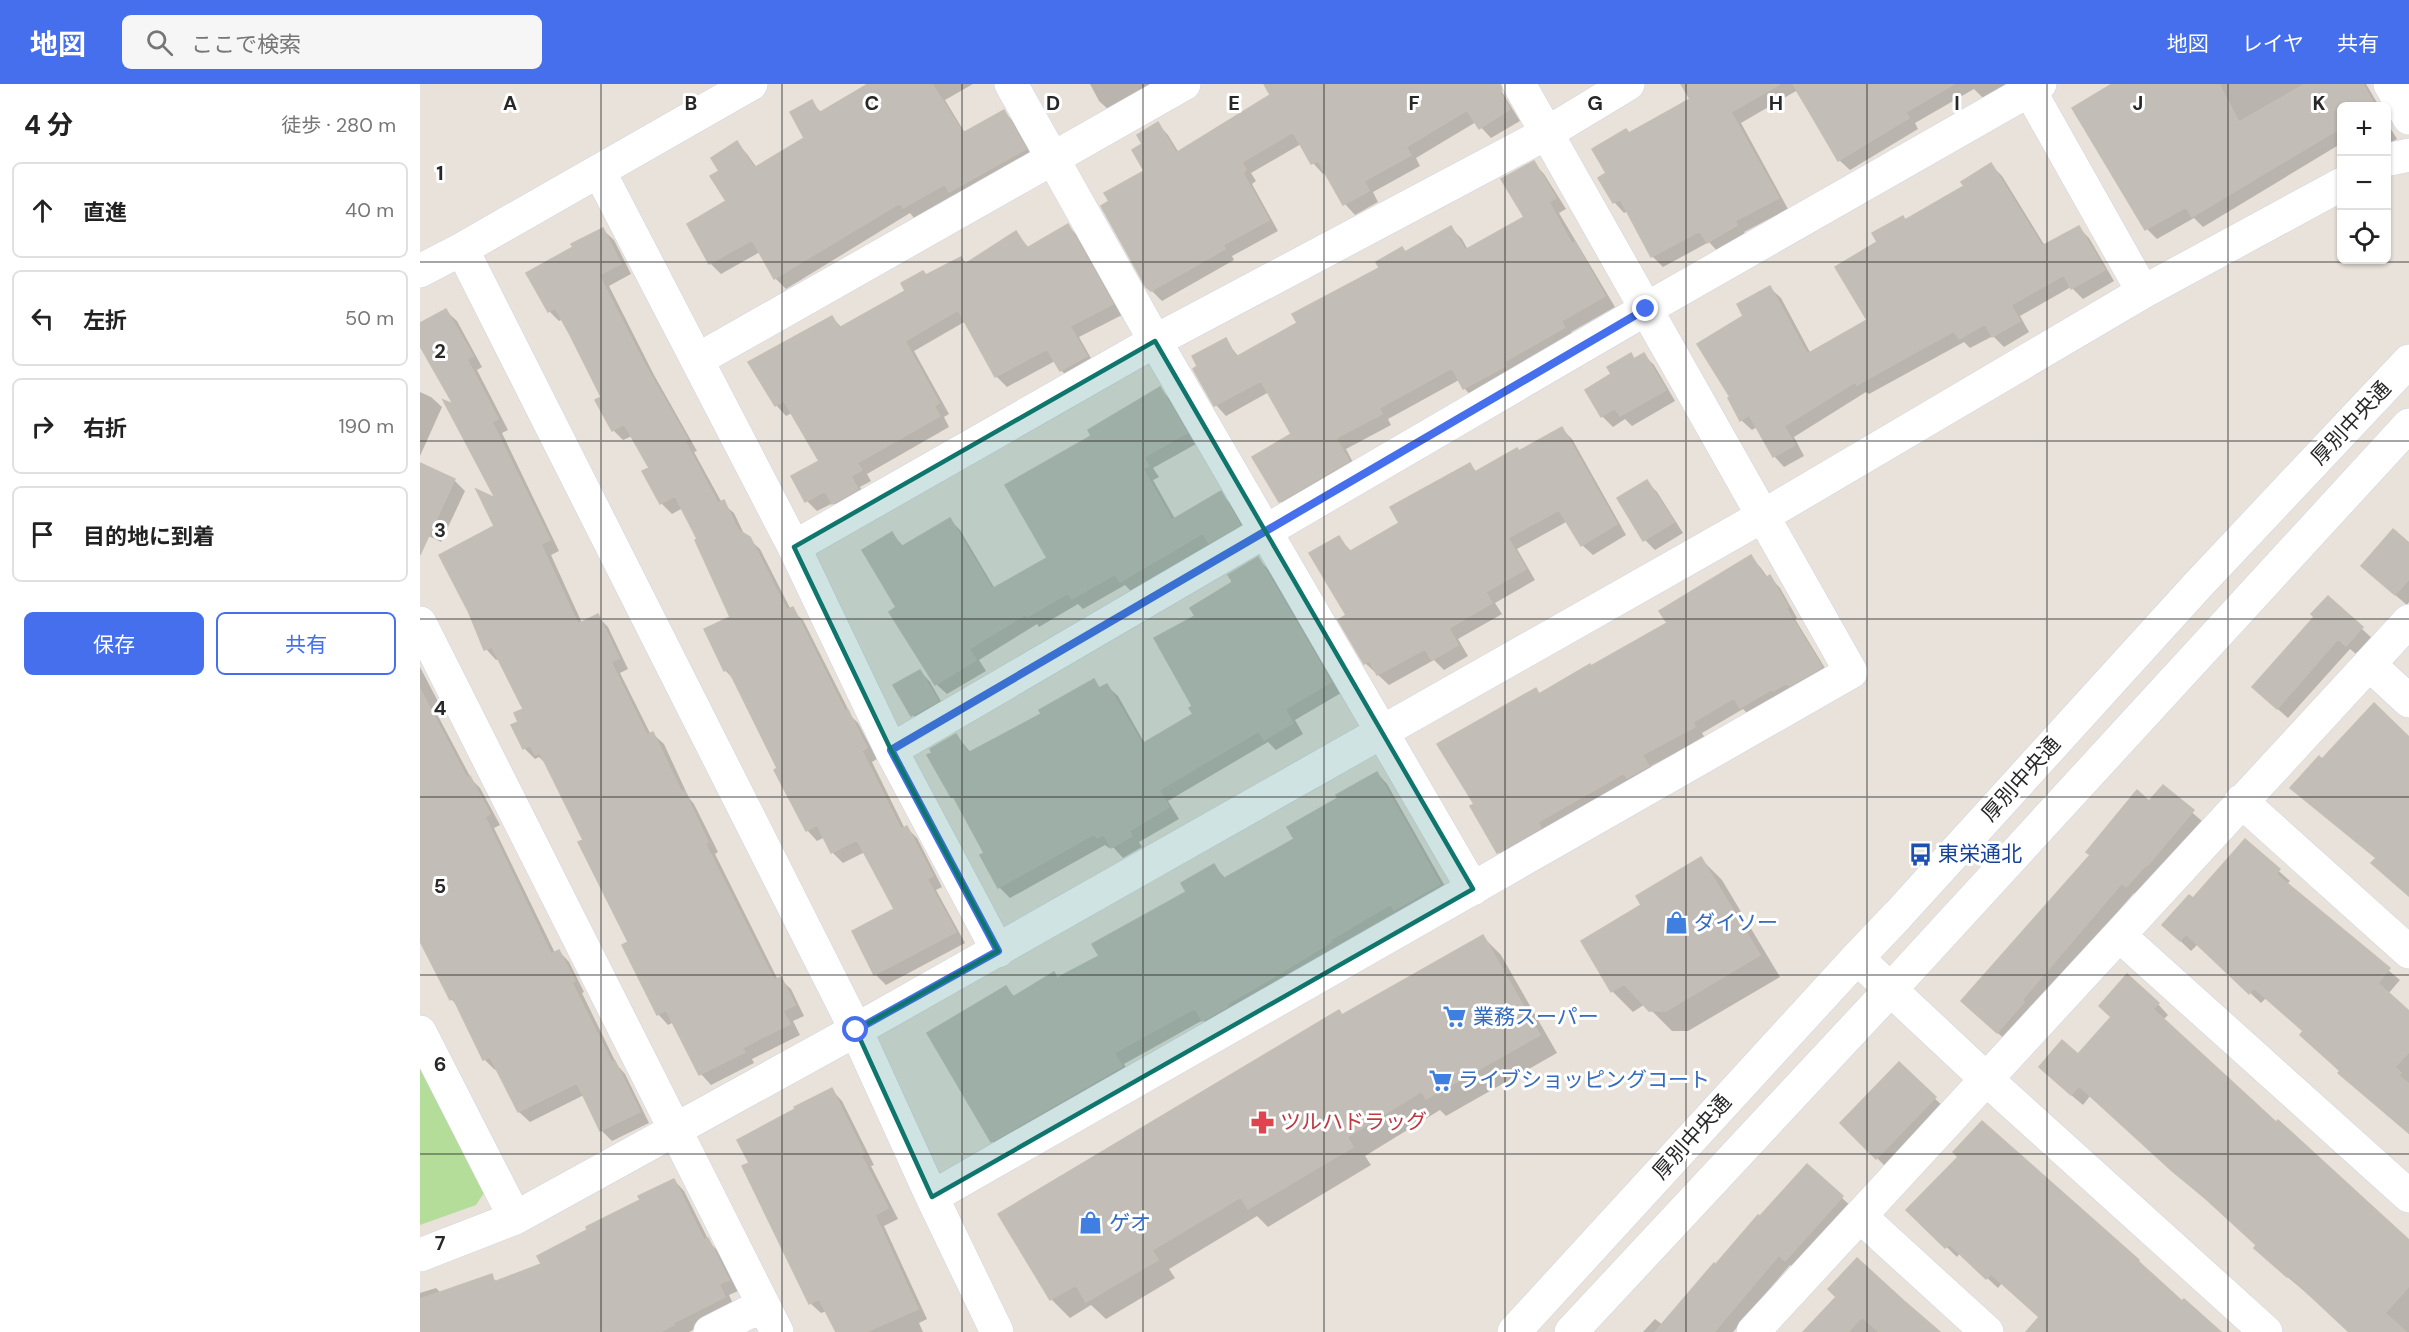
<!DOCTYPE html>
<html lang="ja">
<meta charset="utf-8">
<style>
:root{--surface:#fff;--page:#f6f6f6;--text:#222;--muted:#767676;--line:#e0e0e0;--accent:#456fec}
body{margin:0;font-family:"DM Sans","Noto Sans JP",sans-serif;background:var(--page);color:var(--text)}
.controls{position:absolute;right:18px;top:18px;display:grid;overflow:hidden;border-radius:9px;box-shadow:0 2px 4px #0004}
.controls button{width:54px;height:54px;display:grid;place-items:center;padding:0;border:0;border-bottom:2px solid var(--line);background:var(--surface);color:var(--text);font:30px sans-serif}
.stop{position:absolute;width:18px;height:18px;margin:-14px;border:4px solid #456fec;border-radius:50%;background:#fff}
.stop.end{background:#456fec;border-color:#fff;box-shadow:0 2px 6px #0008}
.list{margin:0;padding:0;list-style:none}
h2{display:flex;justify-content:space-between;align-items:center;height:78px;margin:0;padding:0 24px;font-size:26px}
h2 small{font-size:20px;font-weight:400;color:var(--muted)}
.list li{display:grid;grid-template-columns:39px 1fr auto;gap:18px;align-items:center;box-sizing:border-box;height:96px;margin:0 12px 12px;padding:0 12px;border:2px solid var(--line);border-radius:9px}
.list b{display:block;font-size:22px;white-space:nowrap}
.list em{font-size:20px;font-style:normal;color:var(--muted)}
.actions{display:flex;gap:12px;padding:18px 24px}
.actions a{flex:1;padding:14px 0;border:2px solid var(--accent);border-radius:9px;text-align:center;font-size:21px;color:var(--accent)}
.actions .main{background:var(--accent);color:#fff}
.icon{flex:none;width:33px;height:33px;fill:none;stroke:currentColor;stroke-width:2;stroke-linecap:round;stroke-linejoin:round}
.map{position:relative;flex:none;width:1989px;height:1248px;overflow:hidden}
header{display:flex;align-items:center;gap:36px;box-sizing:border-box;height:84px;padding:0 30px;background:var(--accent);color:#fff}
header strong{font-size:28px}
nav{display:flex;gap:33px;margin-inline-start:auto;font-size:21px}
.search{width:420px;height:54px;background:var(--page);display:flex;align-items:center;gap:15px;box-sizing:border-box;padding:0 21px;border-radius:9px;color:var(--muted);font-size:22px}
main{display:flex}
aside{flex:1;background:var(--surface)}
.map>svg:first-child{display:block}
.green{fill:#b5dd9a}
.shadow{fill:#0003}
.building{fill:#c2bdb6;stroke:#c4beb5;stroke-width:1.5}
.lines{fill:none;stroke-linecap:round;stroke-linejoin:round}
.street-casing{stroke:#d0d4e0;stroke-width:34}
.secondary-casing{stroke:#d0d4e0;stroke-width:34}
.street{stroke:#fff;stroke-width:33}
.secondary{stroke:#fff;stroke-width:33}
.route{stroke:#456fec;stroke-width:8}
.marked{fill:#0f766e;fill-opacity:0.2;stroke:#0f766e;stroke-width:4.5;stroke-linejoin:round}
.grid{fill:none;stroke:#282828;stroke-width:1.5;stroke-opacity:0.55}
.labels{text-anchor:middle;stroke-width:6;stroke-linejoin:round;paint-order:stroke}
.street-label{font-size:21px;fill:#282828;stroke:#fff}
.transit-label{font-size:21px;fill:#164399;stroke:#fff;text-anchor:start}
.shop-label{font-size:21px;fill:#366cbe;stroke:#fff;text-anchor:start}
.health-label{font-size:21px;fill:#be3a42;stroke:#fff;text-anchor:start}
.grid-label{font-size:20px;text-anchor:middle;font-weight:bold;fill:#282828;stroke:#fff;stroke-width:6;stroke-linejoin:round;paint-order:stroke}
</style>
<header>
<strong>地図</strong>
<div class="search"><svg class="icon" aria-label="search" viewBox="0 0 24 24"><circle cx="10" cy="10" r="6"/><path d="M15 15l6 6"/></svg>ここで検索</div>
<nav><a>地図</a><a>レイヤ</a><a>共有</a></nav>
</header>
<main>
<aside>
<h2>4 分<small>徒歩 · 280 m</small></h2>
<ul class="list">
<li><svg class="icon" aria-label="ahead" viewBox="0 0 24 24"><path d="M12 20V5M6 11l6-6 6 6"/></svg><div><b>直進</b></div><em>40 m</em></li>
<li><svg class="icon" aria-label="left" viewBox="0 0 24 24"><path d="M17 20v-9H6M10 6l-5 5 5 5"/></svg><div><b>左折</b></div><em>50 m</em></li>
<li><svg class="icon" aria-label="right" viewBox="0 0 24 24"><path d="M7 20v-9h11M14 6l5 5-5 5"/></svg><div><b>右折</b></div><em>190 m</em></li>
<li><svg class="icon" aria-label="arrive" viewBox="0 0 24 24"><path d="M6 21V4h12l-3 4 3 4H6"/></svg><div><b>目的地に到着</b></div></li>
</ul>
<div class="actions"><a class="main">保存</a><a>共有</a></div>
</aside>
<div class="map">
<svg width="1989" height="1248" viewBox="0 0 1989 1248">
<rect width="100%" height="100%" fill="#e9e2da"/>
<!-- green -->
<path class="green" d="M0 980 64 1109 56 1121 0 1141Z"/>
<!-- shadow -->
<path class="shadow" d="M450 0H553L525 16 545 49 584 28 594 38 615 76 541 117 534 111 494 134 490 129 366 205 355 194 340 168 301 190 290 179 308 118 301 87 317 59 327 70 337 84 387 55 391 18 402 29Z
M670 0H736L690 27 679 17Z
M862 0H1077L1100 37 1071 54 1056 38 996 74 1000 82 953 108 958 118 935 131 925 120 906 88 903 90 893 79 881 60 831 89 836 97 832 100 858 147 812 172 814 176 742 217 727 202 725 61 738 40 748 51 759 69 853 12Z
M1267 0H1595L1566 17 1554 5 1495 39 1498 45 1430 86 1419 76 1376 7 1321 39 1368 125 1324 148 1327 152 1299 169 1289 158 1243 183 1232 172 1208 127 1204 129 1194 118 1188 89 1210 51 1272 16Z
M1695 0H1946L1959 22H1922V59L1783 143 1774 134 1737 155 1727 145Z
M1966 37 1977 55 1966 61Z
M1114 79 1124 90 1146 125 1139 129 1195 223 1151 248 1154 254 1054 315 1044 304 1039 296 968 335 971 341 926 365 938 388 870 428 860 417 873 351 849 308 806 332 796 321 775 285 805 256 819 273 879 239 961 185 982 164 987 169 1031 144 1042 155 1048 166 1106 134Z
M1571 81 1582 92 1625 162 1659 144 1669 154 1694 197 1663 215 1651 203 1600 232 1609 248 1584 263 1573 252 1550 264 1544 258 1449 310 1446 308 1374 353 1384 372 1364 383 1354 372 1337 343 1332 346 1321 336 1325 233 1350 204 1361 214 1391 270 1449 236 1459 158 1486 137 1546 103Z
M648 142 659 153 702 231 659 253 676 283 651 297 641 286 635 277 587 303 576 292 546 237 494 267 529 330 524 333 529 343 447 390 451 397 440 403 447 416 424 429 413 419 397 427 387 417 401 378 372 329 366 332 356 321 412 233 422 244 487 208 506 192 540 174 546 181 596 149 609 164Z
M183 146 194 156 211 190 189 202 234 291 277 367 274 368 302 419 314 429 325 452 340 465 371 526 383 536 432 633 438 639 457 675 452 678 485 745 487 744 497 754 522 803 516 806 545 859 466 901 455 890 476 826 445 768 423 779 412 768 405 753 397 757 387 746 316 598 305 586 312 534 279 456 263 424 252 430 241 419 224 388 231 384 212 352 203 356 193 346 183 314 143 235 139 237 129 227Z
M26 227 37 237 62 283 57 286 88 346 82 349 139 467 131 471 162 539 177 532 188 543 208 585 200 589 231 651 233 650 244 660 269 714 274 720 298 768 295 770 358 896 360 895 371 905 384 932 373 937 380 951 332 975 334 979 291 1001 281 990 254 938 248 941 238 930 165 756 127 681 119 673 115 675 104 664 100 638 105 625 79 575 76 576 66 565 50 528 76 443 78 417 36 323 0 259V241Z
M1210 271 1215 276 1224 271 1234 281 1255 317 1212 342 1205 335 1193 343 1182 332 1193 291Z
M740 305 750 315 776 360 733 384 739 393 733 396 755 435 800 409 811 420 829 452 711 507 705 501 663 525 658 520 619 543 617 540 559 576 566 587 527 610 516 600 478 523 472 450 484 463 530 436 540 446 575 505 629 474 673 353Z
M0 308 11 313 22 323 0 372Z
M1142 345 1152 355 1206 451 1173 471 1162 461 1148 437 1097 465 1115 496 1075 519 1082 530 1038 555 1048 572 1024 586 1014 576 969 601 945 579 928 531 918 453 932 468 981 440 1049 381 1057 388 1099 368Z
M0 381 35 397 45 407 21 458 0 448Z
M1227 398 1237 408 1263 449 1235 466 1225 456Z
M1989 461V518L1987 521 1953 492Z
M1331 473 1341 484 1348 494 1350 493 1360 504 1377 534 1375 535 1411 594 1332 634 1323 625 1282 649 1285 654 1231 682 1238 693 1088 778 1078 768 1056 720 1120 611 1249 540Z
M838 475 849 486 921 609 875 636 883 650 856 666 848 658 748 717 759 735 719 758 722 763 703 774 692 762 689 764 685 761 590 814 579 803 566 770 538 718 533 712 509 672 536 651 551 669 623 630 673 597 681 605 687 602 698 612 725 660 775 630 777 532Z
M1908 514 1953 555 1937 571 1930 565 1868 634 1844 613Z
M0 583 24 629 18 632 52 696 60 704 80 741 74 744 135 869 139 867 149 878 164 908 162 909 197 981 205 990 229 1039 192 1057 181 1046 164 1011 110 1038 99 1028 77 984 75 986 64 975 38 922 31 915 0 854Z
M500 587 510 598 527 628 503 642 493 631 475 601Z
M957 689 967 700 1030 811 794 947 783 936 704 980 711 993 583 1067 572 1057 586 904 595 913 633 890 638 895 681 872 768 808 794 782 806 795 876 756 920 715Z
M1743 703 1783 738 1718 812 1714 809 1612 927 1588 958 1554 928Z
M1825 757 1870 797 1866 801 1980 896 1968 910 1989 929V1050L1931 1000 1884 948 1846 914 1841 919 1778 860 1771 867 1754 851 1773 817Z
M1281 775 1302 796 1360 893 1268 947H1252L1225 920 1213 928 1192 907 1223 822Z
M1063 853 1081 871 1137 969 1026 1032 1020 1026 945 1072 951 1081 848 1143 837 1132 749 1185 755 1194 686 1235 671 1221 650 1234 631 1215Z
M1738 920 1748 931 1743 936 1856 1040 1989 1158V1248H1930L1916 1234 1846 1175 1838 1162 1670 1012 1663 1021 1631 994 1659 972Z
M1479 980 1531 1030 1473 1090 1422 1039Z
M412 1006 422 1017 454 1081 451 1082 478 1135 464 1142 507 1235 499 1239 503 1248H417L407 1227 401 1229 390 1219 331 1079Z
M1387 1082 1433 1124 1377 1186 1370 1181 1313 1248H1223L1235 1235 1243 1241Z
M254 1096 264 1107 290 1159 298 1167 318 1207 309 1211 315 1224 269 1248H0V1209L16 1204 21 1209 71 1192 77 1198 123 1181Z
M1488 1126 1728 1189 1798 1248H1628L1620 1234 1582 1199 1578 1204 1540 1169 1537 1173Z
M1418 1213 1517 1248H1385Z"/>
<!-- building -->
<path class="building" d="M448 0H512L543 49 584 26 606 65 529 108 525 100 483 124 480 119 354 195 332 156 289 180 267 140 306 117 290 92 299 87 291 74 317 57 334 84 384 54 370 28 392 16 399 29Z
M844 0H1080L1082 6 1079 7 1090 25 1059 45 1047 26 986 63 991 71 944 97 949 107 923 121 898 77 891 80 873 48 822 78 826 86 823 89 849 136 803 161 805 165 731 207 726 203 681 122 689 117 684 109 724 87 712 66 722 60 717 51 738 38 756 69 850 11Z
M1261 0H1360L1311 28 1359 114 1315 137 1317 141 1287 159 1280 147 1231 173 1200 115 1193 119 1178 94 1186 89 1172 65 1206 45 1209 49 1270 15Z
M1373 0H1534L1486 28 1489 34 1418 77Z
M1692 0H1799L1819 38 1885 0H1943L1955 22H1922V43L1772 133 1766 123 1725 146 1652 24Z
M1114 77 1136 114 1129 118 1152 160 1155 158 1185 212 1141 237 1145 243 1084 278 1086 282 1043 305 1032 284 959 324 962 330 916 354 929 377 859 418 832 373 871 350 841 297 794 322 773 285 777 282 772 272 806 254 816 273 877 239 872 230 959 184 956 178 982 163 985 168 1031 142 1045 166 1104 133 1081 95Z
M1571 79 1622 162 1659 142 1685 186 1651 205 1644 191 1591 221 1600 237 1572 253 1565 240 1539 255 1534 247 1437 301 1435 298 1364 342 1375 361 1353 373 1329 331 1320 337 1308 314 1310 313 1277 260 1323 232 1317 220 1350 202 1386 268 1389 269 1447 236 1415 183 1457 158 1452 149 1483 132 1485 136 1544 102 1541 98Z
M648 140 693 220 650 242 667 272 640 287 627 265 575 293 538 226 485 257 519 319 514 322 520 332 437 379 442 386 431 392 438 405 412 420 405 407 385 418 371 392 399 377 364 317 355 322 328 278 412 232 419 244 485 207 481 199 503 187 506 191 541 173 545 180 596 147 607 164Z
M183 144 201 180 179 191 224 279 268 356 265 357 298 419 304 416 318 446 330 453 367 526 373 523 425 627 428 626 447 664 442 667 481 745 487 742 513 792 507 795 536 848 454 891 432 847 474 825 437 756 411 769 397 741 386 747 354 686 357 684 308 585 304 587 284 545 310 533 275 456 277 455 255 412 240 420 222 387 229 384 204 340 192 347 175 316 181 313 150 251 135 224 128 228 106 189 153 163 151 160Z
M26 225 53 272 47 275 78 335 72 338 130 456 121 460 158 540 178 530 199 574 191 578 227 651 233 648 262 709 264 707 288 758 285 759 354 896 361 893 375 921 363 927 370 940 322 964 325 968 279 991 246 926 237 931 202 861 208 858 158 758 163 756 120 669 115 671 110 661 103 665 91 641 98 638 94 629 103 625 72 563 64 566 49 529 19 471 74 442 56 405 75 414 23 316 33 320 0 262V239Z
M1211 269 1214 275 1224 269 1246 306 1200 332 1195 324 1181 333 1165 306 1191 290 1187 283Z
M740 303 767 349 724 373 729 382 723 385 752 436 801 407 820 441 789 459 783 449 700 498 695 490 652 515 648 509 607 533 606 530 549 565 556 576 515 601 469 528 476 523 442 466 472 448 481 463 530 434 572 505 627 474 585 401 671 352 668 346Z
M1142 343 1197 440 1161 462 1139 426 1088 454 1106 485 1066 508 1072 519 1029 544 1038 561 1012 576 1005 565 957 591 949 576 944 580 918 536 926 531 889 469 919 452 929 468 979 439 970 423 1050 379 1055 388 1097 364 1099 367Z
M0 379 35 395 0 471Z
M1227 396 1254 438 1223 457 1197 414Z
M1973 445 1989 459V495L1975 511 1941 482Z
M1331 471 1345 494 1350 491 1368 523 1366 524 1402 583 1369 602 1367 599 1353 607 1352 605 1320 624 1314 614 1273 638 1275 643 1222 671 1229 682 1207 694 1204 689 1118 738 1121 744 1077 769 1050 722 1054 720 1017 660 1116 604 1119 610 1170 580 1171 582 1247 539 1239 527Z
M838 473 911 598 865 625 873 639 844 656 839 647 739 706 749 723 709 747 712 752 691 764 684 751 677 754 674 750 578 804 560 771 564 769 533 712 531 713 507 671 512 669 510 665 536 650 548 669 621 630 619 626 674 595 679 604 687 600 722 660 773 630 769 624 772 622 734 554 775 532 770 524 811 499 812 497 808 491Z
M1908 512 1943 543 1926 562 1918 555 1857 625 1832 603 1894 533 1891 530Z
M500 586 518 617 491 632 473 601Z
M0 605 47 694 50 692 70 730 65 733 131 870 139 866 155 897 152 899 192 979 195 977 220 1028 180 1047 157 999 98 1028 70 973 63 976 33 914 30 916 0 857Z
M1954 619 1989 653V812L1951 779 1956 774 1870 704 1899 672 1902 675Z
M957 688 1020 800 974 826 971 820 910 856 911 858 857 891 807 920 808 922 782 937 775 924 694 969 702 982 571 1058 507 949 586 902 593 913 634 888 637 894 679 872 672 860 766 808 761 799 794 780 803 795 874 755 867 743 918 714 916 711Z
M1743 701 1774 726 1728 781 1727 780 1706 803 1702 799 1602 916 1604 918 1577 949 1541 917 1670 771 1666 768 1717 706 1729 717Z
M1825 755 1860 785 1856 790 1970 884 1958 899 1989 927V968L1975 983 1981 989 1979 992 1989 1000V1049L1918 989 1920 987 1880 951 1883 947 1834 904 1829 910 1766 850 1760 857 1742 841 1769 811 1773 814Z
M1281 773 1340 871 1246 927H1229L1204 900 1191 908 1161 857 1221 821 1216 812Z
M1063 851 1120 951 1006 1015 1002 1007 927 1053 933 1063 828 1125 821 1113 732 1166 738 1176 666 1218 656 1201 630 1216 578 1130 919 926 922 931Z
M1707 890 1739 919 1733 925 1856 1038 1858 1036 1989 1156V1202L1965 1229 1986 1248H1929L1868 1191 1867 1193 1834 1164 1836 1161 1786 1115 1752 1087 1659 1002 1651 1011 1619 983 1642 956 1658 970 1691 933 1679 922Z
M1479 978 1516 1013 1456 1075 1420 1039Z
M412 1004 444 1070 441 1071 468 1124 455 1131 498 1225 446 1248H416L399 1215 389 1220 322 1082 329 1079 317 1056 375 1025 374 1023Z
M1562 1037 1719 1176 1718 1177 1762 1217 1764 1215 1801 1248H1606L1619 1233 1571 1190 1566 1195 1529 1160 1525 1164 1486 1126 1538 1073 1533 1068Z
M1387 1080 1423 1112 1365 1177 1359 1171 1294 1248H1235L1294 1179 1295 1181 1338 1131 1340 1132Z
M254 1095 284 1156 288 1154 309 1196 299 1200 305 1213 253 1239 254 1241 240 1248H0V1215L72 1190 74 1198 121 1180 117 1172 167 1146 166 1143 220 1116 218 1112Z
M1437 1174 1483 1216 1520 1248H1459L1442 1233 1428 1248H1383L1416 1213 1408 1205Z"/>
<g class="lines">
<defs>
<path id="street" d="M331 0 42 165 436 946 512 1113 577 1248
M591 0 735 257 1053 805
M1606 0 1723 208
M1970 0 1989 34
M1966 76 1989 71
M179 87 374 463 471 666 578 867
M0 187 42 165
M277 276 764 0
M374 463 735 257 1127 49 1208 0
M0 539 357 1248
M1949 580 1989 617
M471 666 1226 225 1620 0
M1821 717 1989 868
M1700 852 1989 1112
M1437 874 1565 994 1846 1248
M0 948 95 1134
M512 1113 1431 588 1099 0
M1441 1133 1567 1248
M0 1171 95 1134 436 946 1343 432 1723 208 1922 100
M290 1248 343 1221
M1333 1248 1989 537"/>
<path id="secondary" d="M1094 1248 1437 874 1478 831 1777 502 1989 277
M1151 1248 1471 905 1989 341"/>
</defs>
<!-- street casing -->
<use href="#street" class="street-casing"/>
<!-- secondary casing -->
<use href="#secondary" class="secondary-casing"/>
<!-- street -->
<use href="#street" class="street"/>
<!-- secondary -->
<use href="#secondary" class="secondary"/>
</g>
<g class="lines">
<!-- route -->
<path class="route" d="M436 946 578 867 471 666 1226 225"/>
</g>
<!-- marked area -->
<path class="marked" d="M735 257 1053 805 512 1113 436 946 578 867 471 666 374 463Z"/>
<!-- grid -->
<path class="grid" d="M181 0V1248M362 0V1248M542 0V1248M723 0V1248M904 0V1248M1085 0V1248M1266 0V1248M1447 0V1248M1627 0V1248M1808 0V1248M0 178H1989M0 357H1989M0 535H1989M0 713H1989M0 891H1989M0 1070H1989"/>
<!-- icons -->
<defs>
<symbol id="bus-bare" viewBox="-9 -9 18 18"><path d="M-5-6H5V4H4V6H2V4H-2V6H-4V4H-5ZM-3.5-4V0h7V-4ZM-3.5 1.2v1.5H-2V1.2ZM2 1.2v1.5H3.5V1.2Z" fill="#1a4fb4" stroke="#fff" stroke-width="2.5" paint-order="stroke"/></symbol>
<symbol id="shop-bare" viewBox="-9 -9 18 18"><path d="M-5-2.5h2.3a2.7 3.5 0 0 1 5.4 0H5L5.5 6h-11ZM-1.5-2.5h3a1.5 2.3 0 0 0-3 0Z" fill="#3f7fe0" stroke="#fff" stroke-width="2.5" paint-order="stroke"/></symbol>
<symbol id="supermarket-bare" viewBox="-9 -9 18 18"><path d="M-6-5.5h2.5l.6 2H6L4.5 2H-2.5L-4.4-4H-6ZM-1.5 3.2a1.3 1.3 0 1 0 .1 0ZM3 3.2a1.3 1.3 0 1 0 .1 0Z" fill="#3f7fe0" stroke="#fff" stroke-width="2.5" paint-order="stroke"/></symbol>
<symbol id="pharmacy-bare" viewBox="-9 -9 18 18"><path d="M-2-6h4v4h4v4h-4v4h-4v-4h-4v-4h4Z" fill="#e0444e" stroke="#fff" stroke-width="2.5" paint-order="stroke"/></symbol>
</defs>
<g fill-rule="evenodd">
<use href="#bus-bare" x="1484" y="754" width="33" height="33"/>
<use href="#shop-bare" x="1240" y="822" width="33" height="33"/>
<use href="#supermarket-bare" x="1018" y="916" width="33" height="33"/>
<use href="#supermarket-bare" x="1004" y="980" width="33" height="33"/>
<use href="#pharmacy-bare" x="826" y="1022" width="33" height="33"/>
<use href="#shop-bare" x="654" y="1122" width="33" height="33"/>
</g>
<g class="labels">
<!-- street labels -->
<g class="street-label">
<text transform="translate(1931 339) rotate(-47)" y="7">厚別中央通</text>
<text transform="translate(1601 695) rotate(-48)" y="7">厚別中央通</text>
<text transform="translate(1272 1053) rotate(-48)" y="7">厚別中央通</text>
</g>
<!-- transit labels -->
<g class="transit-label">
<text x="1518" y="777">東栄通北</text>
</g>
<!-- shop labels -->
<g class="shop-label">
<text x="1274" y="846">ダイソー</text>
<text x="1053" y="940">業務スーパー</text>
<text x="1038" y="1003">ライブショッピングコート</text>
<text x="689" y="1146">ゲオ</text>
</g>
<!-- health labels -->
<g class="health-label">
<text x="860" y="1045">ツルハドラッグ</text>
</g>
</g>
<g class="grid-label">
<text x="90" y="26">A</text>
<text x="271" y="26">B</text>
<text x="452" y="26">C</text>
<text x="633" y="26">D</text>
<text x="814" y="26">E</text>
<text x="994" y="26">F</text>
<text x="1175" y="26">G</text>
<text x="1356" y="26">H</text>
<text x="1537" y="26">I</text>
<text x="1718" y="26">J</text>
<text x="1899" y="26">K</text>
<text x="20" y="96">1</text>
<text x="20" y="274">2</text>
<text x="20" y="453">3</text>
<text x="20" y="631">4</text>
<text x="20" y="809">5</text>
<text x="20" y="987">6</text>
<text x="20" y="1166">7</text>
</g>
</svg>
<div class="controls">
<button>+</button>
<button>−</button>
<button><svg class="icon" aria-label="locate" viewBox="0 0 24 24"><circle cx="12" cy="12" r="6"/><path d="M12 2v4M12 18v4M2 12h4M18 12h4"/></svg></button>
</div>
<div class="stop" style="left:436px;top:946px"></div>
<div class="stop end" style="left:1226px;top:225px"></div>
</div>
</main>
